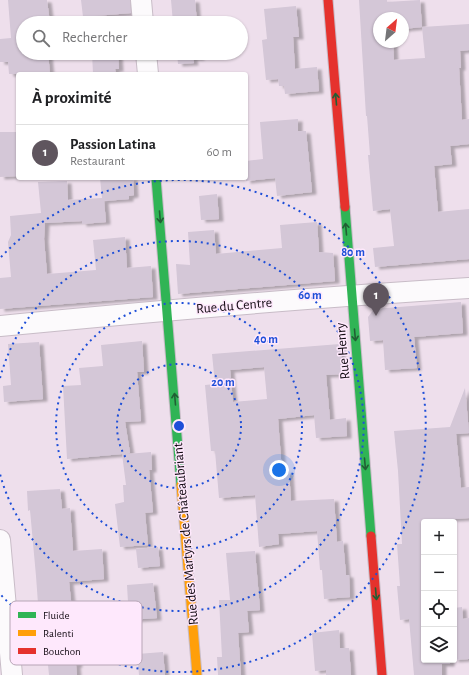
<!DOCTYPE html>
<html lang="fr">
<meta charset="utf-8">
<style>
:root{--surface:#fff;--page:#f2f2f2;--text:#202124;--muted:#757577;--line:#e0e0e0;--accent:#5f555e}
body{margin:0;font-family:"Alegreya Sans",sans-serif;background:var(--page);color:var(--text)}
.controls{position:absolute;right:12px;bottom:12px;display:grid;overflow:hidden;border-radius:4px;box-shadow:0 1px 3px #0004}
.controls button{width:36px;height:36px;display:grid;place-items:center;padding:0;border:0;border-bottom:1px solid var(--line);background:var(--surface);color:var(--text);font:20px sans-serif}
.compass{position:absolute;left:373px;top:12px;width:36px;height:36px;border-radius:50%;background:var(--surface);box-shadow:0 1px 3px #0004;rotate:28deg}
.you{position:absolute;left:279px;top:470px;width:14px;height:14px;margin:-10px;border:3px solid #fff;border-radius:50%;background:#1a73e8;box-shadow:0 0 0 6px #1a73e833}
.badge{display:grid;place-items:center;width:26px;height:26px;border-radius:50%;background:var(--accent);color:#fff;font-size:13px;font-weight:700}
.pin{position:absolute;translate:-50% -33px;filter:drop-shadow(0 1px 2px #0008)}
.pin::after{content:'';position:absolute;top:21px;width:14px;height:12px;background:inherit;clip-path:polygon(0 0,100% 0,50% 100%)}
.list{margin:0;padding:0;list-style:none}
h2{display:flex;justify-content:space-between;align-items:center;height:52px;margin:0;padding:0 16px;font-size:17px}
h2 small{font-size:13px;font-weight:400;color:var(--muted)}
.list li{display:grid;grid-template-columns:26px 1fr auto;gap:12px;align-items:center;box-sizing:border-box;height:56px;padding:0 16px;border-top:1px solid var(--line)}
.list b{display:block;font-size:15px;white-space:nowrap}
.list p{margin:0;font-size:13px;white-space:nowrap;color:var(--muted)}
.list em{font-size:13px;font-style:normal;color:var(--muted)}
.icon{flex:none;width:22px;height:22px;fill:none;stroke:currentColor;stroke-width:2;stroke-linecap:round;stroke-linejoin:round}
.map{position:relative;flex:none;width:469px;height:675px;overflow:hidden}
.search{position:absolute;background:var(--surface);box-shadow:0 1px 3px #0004;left:16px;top:16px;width:232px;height:44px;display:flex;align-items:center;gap:10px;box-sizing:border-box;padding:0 14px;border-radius:22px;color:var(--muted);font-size:15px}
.panel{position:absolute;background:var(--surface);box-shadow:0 1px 3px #0004;left:16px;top:72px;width:232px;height:108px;border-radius:4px}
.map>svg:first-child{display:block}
.building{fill:#d4c7d7;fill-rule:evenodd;filter:url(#shadow)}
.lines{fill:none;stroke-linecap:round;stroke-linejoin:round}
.street-casing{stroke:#c8bcc7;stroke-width:22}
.fast-casing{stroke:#c8bcc7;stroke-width:11}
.slow-casing{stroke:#c8bcc7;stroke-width:11}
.jam-casing{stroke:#c8bcc7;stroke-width:11}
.street{stroke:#fcfafc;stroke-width:20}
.fast{stroke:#30b455;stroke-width:9}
.slow{stroke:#ff9f0a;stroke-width:9}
.jam{stroke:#e5322d;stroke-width:9}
.oneway{stroke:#215f34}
.ring{fill:none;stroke:#1d4ed8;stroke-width:2;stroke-dasharray:2 4}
.labels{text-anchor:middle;stroke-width:3;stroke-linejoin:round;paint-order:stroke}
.street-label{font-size:14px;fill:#120a12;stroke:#fee8fc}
.key{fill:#fee8fc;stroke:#b7a5b6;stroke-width:1}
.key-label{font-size:11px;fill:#120a12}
.centre{fill:#1d4ed8;stroke:#fee8fc;stroke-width:2}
.ring-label{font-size:12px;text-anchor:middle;font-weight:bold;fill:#1d4ed8;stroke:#fee8fc;stroke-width:3;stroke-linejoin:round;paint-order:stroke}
</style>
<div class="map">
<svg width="469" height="675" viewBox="0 0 469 675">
<defs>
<filter id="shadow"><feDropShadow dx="4.5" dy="2.5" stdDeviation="1" flood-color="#0004"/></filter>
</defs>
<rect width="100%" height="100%" fill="#eedfec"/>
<!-- building -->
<path class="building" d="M8 0H47L50 23H23V53H48L50 74H9L8 62H0V39L11 38Z
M81 0H130L131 13 83 17Z
M171 0H195L197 23H173Z
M359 0H387V2L420 0 422 27 469 24V50L460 51 461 68H459L462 120 469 119V144L450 146 452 164 434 166 438 212 469 209V259L375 267 373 248 394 246 390 209 373 211 368 155H370L367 116H366ZM379 18H403V29L422 27 425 58 394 60 393 42H379Z
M296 6 299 37H293L295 69 317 67 319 91 285 94 284 86H279L278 79 266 80 262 40 267 39 264 9Z
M92 53H118L119 69H115L116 74H93Z
M177 53H199L200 58H193L194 63 178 64Z
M298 119V131H306L312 192 277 196 275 178 246 181V161L263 159 260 122Z
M0 132H18V176L0 177Z
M100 178H133L134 195 129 196V199L104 201 106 222 82 224V221L45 223 44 239 47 274 96 270 93 240 125 237 127 268 151 266 153 297 0 309V278L11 277 8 242 11 235 10 216 41 213 38 182 67 181 68 200 102 198Z
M217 194 219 219 201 220 199 196Z
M317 222 319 252 333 253 335 281 178 294 176 264 190 265 188 232 214 230 216 254 282 248 280 225Z
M461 302 463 333 414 337 417 368 385 370 383 340 370 341 368 317 374 309Z
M142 341 144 372H137L141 421 125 422 130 453 127 454 151 452 152 470H149L153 512 145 513 148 545 120 547 115 504 124 502 123 485H126L122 454 67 459 63 386 81 385 79 368 103 366 101 345Z
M39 342 43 399 4 402 3 386 11 385 8 344Z
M340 344 343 374 326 375 330 420 346 418 347 436 316 438 314 415 278 419 282 472 289 471 291 501 334 499 337 542 343 541 346 575H349L350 597 324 599 322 570H320L317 531 278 534 279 544 259 547 255 495 219 498 215 451H211L205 385 215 384 212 354ZM264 367 267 399 233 402 230 370Z
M465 388 469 433 456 434 461 488 469 487V518L422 521 424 544V660H454V608L462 607 463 619 469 618V659L450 660V664H442V675H414L409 619 400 620 397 586H400L397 544H402L398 471 394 431 450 427Z
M60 489 62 509 70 508 73 551 102 549 104 579 69 582 78 665H76L77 675H49L46 645H41L36 576 30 510 28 511 27 491Z
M158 547 160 566 138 568 136 549Z
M255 551 260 610 247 611 249 632 238 633 241 675H218L217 657H222L219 600H230L226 553Z
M153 583 157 618 129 620 127 585Z
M339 630 340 648H349L351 675H326V670L315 671 312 633Z
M163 652 165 675H139L137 654Z"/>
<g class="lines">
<defs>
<path id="street" d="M141 0 143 23
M146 53 148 74
M0 326C156 311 312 297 469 288
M0 540 12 675"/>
<path id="fast" d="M156 178 181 485
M345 207 371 536"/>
<path id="slow" d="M181 485 197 675"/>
<path id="jam" d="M328 0 345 207
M371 536 382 675"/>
</defs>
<!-- street casing -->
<use href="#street" class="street-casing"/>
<!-- fast casing -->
<use href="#fast" class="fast-casing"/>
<!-- slow casing -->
<use href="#slow" class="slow-casing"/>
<!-- jam casing -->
<use href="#jam" class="jam-casing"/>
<!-- street -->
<use href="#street" class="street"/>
<!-- fast -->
<use href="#fast" class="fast"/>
<!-- slow -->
<use href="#slow" class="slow"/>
<!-- jam -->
<use href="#jam" class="jam"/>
</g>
<!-- one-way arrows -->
<defs><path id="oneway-shaft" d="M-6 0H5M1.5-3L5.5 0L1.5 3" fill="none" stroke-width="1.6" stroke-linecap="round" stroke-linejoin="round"/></defs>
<g class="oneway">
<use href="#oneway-shaft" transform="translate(336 99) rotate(-95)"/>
<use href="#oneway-shaft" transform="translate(160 217) rotate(85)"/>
<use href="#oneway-shaft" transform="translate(346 229) rotate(-95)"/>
<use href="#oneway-shaft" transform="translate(355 335) rotate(85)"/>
<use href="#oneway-shaft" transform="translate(175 399) rotate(-95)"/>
<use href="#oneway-shaft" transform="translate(365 464) rotate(85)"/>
<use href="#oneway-shaft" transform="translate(376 594) rotate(85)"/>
</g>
<!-- distance rings -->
<g class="ring">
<circle cx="179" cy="426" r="62"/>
<circle cx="179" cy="426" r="123"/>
<path d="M0 378A185 185 0 1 1 0 474"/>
<path d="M1 257A246 246 0 1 1 1 595"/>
</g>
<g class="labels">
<!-- street labels -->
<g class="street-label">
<text transform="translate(234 305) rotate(-5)" y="5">Rue du Centre</text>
<text transform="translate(342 351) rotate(-95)" y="5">Rue Henry</text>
<text transform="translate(185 534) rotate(-95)" y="5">Rue des Martyrs de Châteaubriant</text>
</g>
</g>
<!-- legend -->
<rect x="10" y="601" width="132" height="64" rx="6" class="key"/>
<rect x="18" y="612" width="18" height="6" fill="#30b455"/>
<rect x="18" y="630" width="18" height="6" fill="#ff9f0a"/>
<rect x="18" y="648" width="18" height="6" fill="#e5322d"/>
<g class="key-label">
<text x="43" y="619">Fluide</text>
<text x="43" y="637">Ralenti</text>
<text x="43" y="655">Bouchon</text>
</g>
<circle cx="179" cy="426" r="6" class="centre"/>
<g class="ring-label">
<text x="353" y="256">80 m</text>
<text x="310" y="299">60 m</text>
<text x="266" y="343">40 m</text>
<text x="223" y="386">20 m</text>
</g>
</svg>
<div class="controls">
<button>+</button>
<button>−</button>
<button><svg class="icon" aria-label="locate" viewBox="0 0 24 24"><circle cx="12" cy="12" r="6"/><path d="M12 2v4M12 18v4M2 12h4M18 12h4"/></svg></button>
<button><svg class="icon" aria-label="layers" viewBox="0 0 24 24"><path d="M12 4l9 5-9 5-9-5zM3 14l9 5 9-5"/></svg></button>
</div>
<svg class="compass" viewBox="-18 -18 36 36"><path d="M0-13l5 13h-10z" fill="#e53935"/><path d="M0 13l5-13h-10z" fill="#757577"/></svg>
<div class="you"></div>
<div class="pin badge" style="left:376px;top:316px">1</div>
<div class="search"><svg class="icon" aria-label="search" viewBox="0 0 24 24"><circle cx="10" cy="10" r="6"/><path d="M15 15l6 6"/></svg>Rechercher</div>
<section class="panel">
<h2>À proximité<small></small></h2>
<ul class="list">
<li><span class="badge">1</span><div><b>Passion Latina</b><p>Restaurant</p></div><em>60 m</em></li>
</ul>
</section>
</div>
